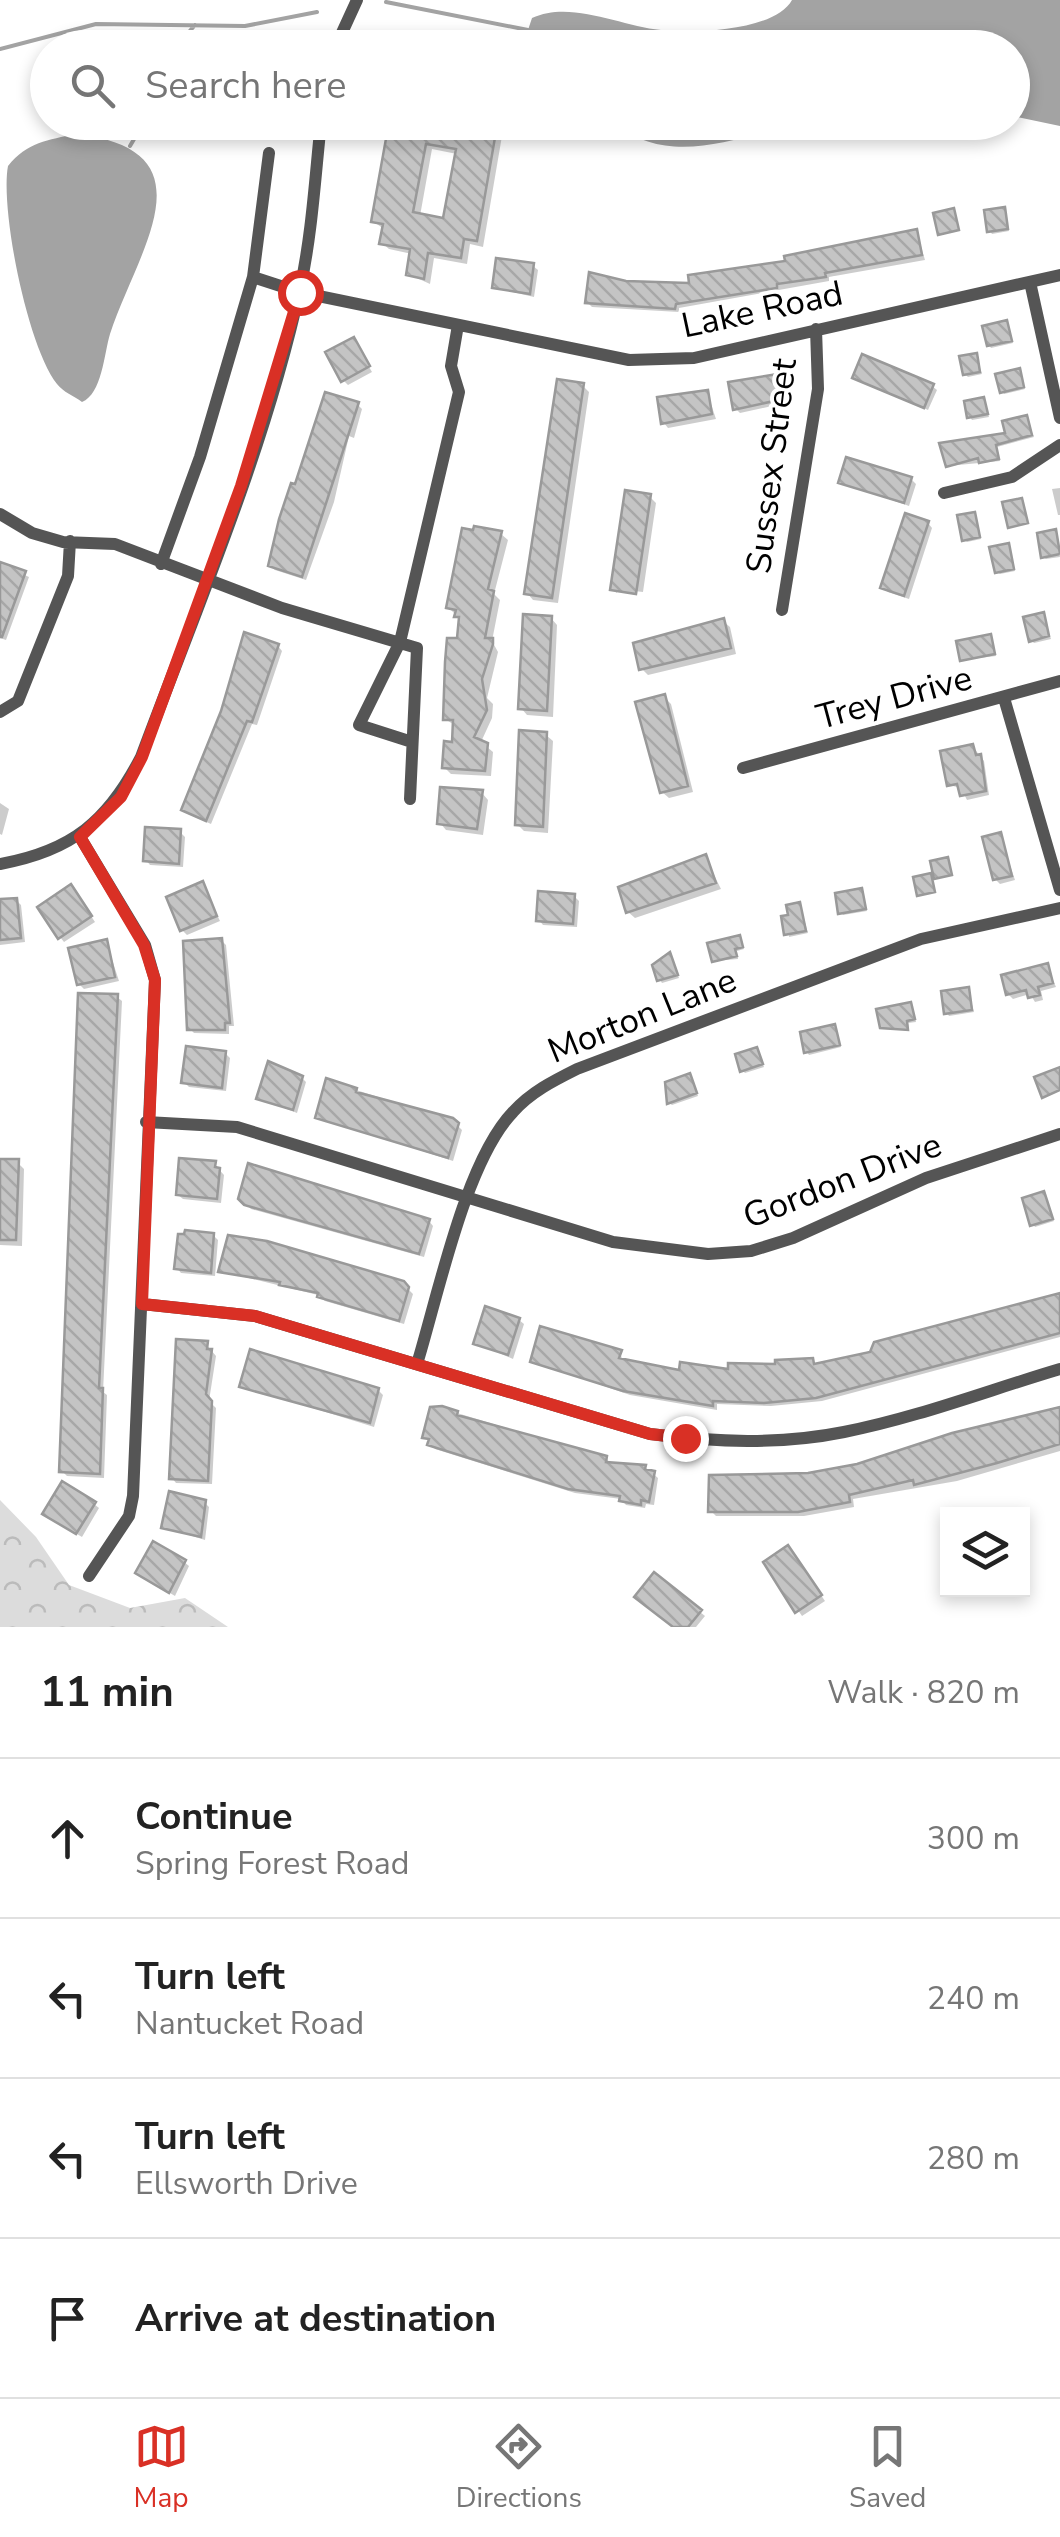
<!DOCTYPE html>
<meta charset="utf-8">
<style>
:root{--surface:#fff;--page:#f6f6f6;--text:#222;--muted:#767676;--line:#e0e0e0;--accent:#d93025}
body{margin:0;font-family:"Nunito Sans",sans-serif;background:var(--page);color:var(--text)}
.controls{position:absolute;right:30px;bottom:30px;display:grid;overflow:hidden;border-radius:0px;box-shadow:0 5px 15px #0003}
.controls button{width:90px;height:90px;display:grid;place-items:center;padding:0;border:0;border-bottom:2px solid var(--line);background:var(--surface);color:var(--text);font:50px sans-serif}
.stop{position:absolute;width:30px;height:30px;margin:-22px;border:8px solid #d93025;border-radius:50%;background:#fff}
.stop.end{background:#d93025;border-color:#fff;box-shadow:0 2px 10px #0008}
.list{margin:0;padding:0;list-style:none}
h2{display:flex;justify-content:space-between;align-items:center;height:130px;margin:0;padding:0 40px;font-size:42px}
h2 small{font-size:32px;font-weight:400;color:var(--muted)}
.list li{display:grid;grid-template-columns:65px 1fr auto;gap:30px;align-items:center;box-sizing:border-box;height:160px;padding:0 40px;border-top:2px solid var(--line)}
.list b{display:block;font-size:38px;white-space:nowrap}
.list p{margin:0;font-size:32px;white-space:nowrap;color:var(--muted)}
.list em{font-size:32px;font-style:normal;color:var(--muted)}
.icon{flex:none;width:55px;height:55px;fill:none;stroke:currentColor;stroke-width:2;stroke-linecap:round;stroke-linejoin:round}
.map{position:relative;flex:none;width:1060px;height:1627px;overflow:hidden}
.search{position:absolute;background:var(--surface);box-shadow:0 5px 15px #0003;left:30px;right:30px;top:30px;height:110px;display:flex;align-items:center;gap:25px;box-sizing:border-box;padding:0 35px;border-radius:55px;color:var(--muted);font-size:38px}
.sheet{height:770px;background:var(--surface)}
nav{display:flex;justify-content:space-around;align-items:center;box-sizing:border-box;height:140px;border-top:2px solid var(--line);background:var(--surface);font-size:28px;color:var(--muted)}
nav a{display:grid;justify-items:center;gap:5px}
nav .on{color:var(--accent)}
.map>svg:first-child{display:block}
.forest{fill:url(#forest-crowns)}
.water{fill:#a3a3a3}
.shadow{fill:#0003;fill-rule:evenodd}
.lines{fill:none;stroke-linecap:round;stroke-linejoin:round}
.stream{stroke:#a3a3a3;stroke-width:4}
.building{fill:url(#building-back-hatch);stroke:#999;stroke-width:2.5;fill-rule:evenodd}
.minor{stroke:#555;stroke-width:12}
.route{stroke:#d93025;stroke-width:12}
.labels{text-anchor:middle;stroke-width:8;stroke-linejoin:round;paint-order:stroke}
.street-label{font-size:35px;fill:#000;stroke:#fff}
</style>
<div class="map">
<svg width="1060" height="1627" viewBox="0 0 1060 1627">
<defs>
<pattern id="forest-crowns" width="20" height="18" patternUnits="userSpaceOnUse" patternTransform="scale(2.5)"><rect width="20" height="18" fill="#dcdcdc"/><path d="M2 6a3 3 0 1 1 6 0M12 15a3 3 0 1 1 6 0" fill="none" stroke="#bbb"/></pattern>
<pattern id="building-back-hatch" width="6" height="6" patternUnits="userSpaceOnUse" patternTransform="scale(2.5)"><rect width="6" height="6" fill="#c4c4c4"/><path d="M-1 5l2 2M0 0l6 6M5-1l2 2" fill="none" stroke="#a7a7a7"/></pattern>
</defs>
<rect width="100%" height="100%" fill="#fff"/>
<!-- forest -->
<path class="forest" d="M0 1500 36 1537 69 1585 130 1608 185 1598 228 1627H0Z"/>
<!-- water -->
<path class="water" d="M792 0H1060V126L1013 116 1012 48H539L528 30 532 18C571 0 620 26 661 30 694 34 775 31 792 0Z
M615 123H797C737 138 668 168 615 123Z
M76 134C216 150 137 251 110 334 104 354 102 394 82 402 74 396 63 392 57 384 27 346 0 208 8 166 27 142 48 140 76 134Z"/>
<!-- shadow -->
<path class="shadow" d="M391 122H460L496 129 502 136 483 247 470 244 467 264 434 258 430 284 408 274 412 254 389 249 382 243 384 229 374 222ZM432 149 457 154 445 221 420 216Z
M1004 210 1009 231 992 234 990 231Z
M917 232 925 260 829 277V281L679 308V312L592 307 587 302 626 283 692 286Z
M533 266 538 270 534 297 495 288Z
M1006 323 1013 343 991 348 989 345Z
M353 340 372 372 348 385 343 380Z
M976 356 982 374 968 377 965 374Z
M1019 371 1025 389 1004 394 1002 391Z
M777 376 786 403 740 413 735 408Z
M855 377 932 386 937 390 928 410Z
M583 386 589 392 558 603 533 600 527 593Z
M707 392 716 419 668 428 664 423Z
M984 400 989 417 972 420 970 417Z
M357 404 362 409 354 438 349 436 334 502 306 580 275 570 270 566 297 488Z
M1026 418 1034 437 997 447 1000 461 948 466 1009 435Z
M911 479 916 484 909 506 841 482Z
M1060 488V515H1058L1052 489Z
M650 497 656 503 643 592 617 589V593L612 589Z
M975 514 981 539 967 542 964 539Z
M928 523 932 528 909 599 888 592 883 588Z
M1055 532 1060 557 1046 559 1043 557Z
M501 534 508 540 494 594 500 600 492 641 498 652 487 698 493 704 492 718 481 742 493 752 491 776 451 774 444 767 455 745 456 726 445 719 461 620 449 608Z
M1008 546 1015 571 1000 574 997 572Z
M0 564 29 577 6 640 0 638Z
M1043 615 1051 639 1034 643 1031 640Z
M551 618 557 625 553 717 527 715 521 708Z
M723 621 730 627 736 654 648 675 641 668Z
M990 636 996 656 962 660Z
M278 646 282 651 257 725 252 724 211 824 188 814 184 810 223 712Z
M664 697 671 704 693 792 669 798 662 792Z
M546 735 553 741 548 833 524 831 517 824Z
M973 747 984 761 989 795 967 800 961 788 949 785Z
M482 793 488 800 483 835 446 830 440 823Z
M0 803 9 809 2 835 0 834Z
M180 832 185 837 183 867 150 865 146 860Z
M1000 835 1015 880 1000 884 995 879Z
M705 857 721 889 635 918 628 912Z
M202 884 220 921 187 935 182 930Z
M861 891 867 911 843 915 841 912Z
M75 892 95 922 64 942 60 937Z
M574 896 579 901 577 927 543 925 539 920Z
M16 900 21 905 25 942 0 945V902Z
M800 905 808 933 789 937 791 917Z
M739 938 744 949 737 951 738 959 714 961Z
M221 940 226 945 234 1026H229V1034L194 1033 190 1029Z
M106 941 119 981 84 989 79 984Z
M670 955 679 978 662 983 660 980Z
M1047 966 1056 987 1041 991 1043 1000 1035 1002 1030 994 1013 999 1008 994Z
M968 990 974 1012 949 1016 947 1013Z
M117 997 122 1001 103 1392 107 1395 104 1478 67 1476 62 1471Z
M911 1005 916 1022 908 1023 909 1031 882 1027Z
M834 1026 841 1047 809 1055 807 1052Z
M757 1050 764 1067 745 1073 743 1071Z
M225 1053 230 1058 226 1091 189 1087 184 1082Z
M269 1064 296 1072 306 1082 297 1113 259 1098Z
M692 1079 698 1096 672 1105 669 1103Z
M356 1090 452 1120 462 1130 453 1161 318 1117Z
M0 1161 17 1162 24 1169 22 1246 0 1245Z
M214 1164 224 1175 221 1203 183 1199 178 1195Z
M1044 1194 1054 1221 1035 1227 1033 1224Z
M241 1198 429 1221 433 1226 424 1257 251 1209Z
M213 1235 218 1240 215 1276 181 1273 177 1268Z
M220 1271 408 1289 413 1294 404 1324 325 1301 318 1295Z
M1060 1293V1337L822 1401 771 1406 717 1404V1410L630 1395 532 1361 620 1352 623 1362 681 1373 812 1360 818 1366 871 1354 876 1344Z
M519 1320 524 1324 513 1359 476 1343Z
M206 1344 216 1356 209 1401 216 1408 212 1484 176 1483 172 1478Z
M242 1386 378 1390 383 1395 374 1427Z
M1060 1406V1451L957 1481 853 1499 854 1507 804 1516H716L711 1511 809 1475 858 1466Z
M457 1413 606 1458 612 1465 645 1467 658 1478 654 1505 646 1504 645 1508 626 1505 621 1499 575 1493 435 1449 425 1437Z
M204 1502 209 1507 205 1540 163 1527Z
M94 1504 99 1508 82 1537 50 1518Z
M792 1553 825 1601 802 1616 766 1563Z
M184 1562 189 1566 175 1596 143 1577Z
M700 1612 705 1616 696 1627H676Z"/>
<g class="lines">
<!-- stream -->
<path class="stream" d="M386 2 528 30
M175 48 195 25
M0 49 96 24 245 26 317 12
M130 146 144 122"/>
</g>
<!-- building -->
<path class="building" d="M389 122 497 126 477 241 464 239 461 258 428 253 424 279 406 275 410 249 379 244 383 224 371 222ZM426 144 456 149 443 218 413 212Z
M1005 207 1008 229 987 232 984 210Z
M954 208 959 230 938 235 933 213Z
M917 229 922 255 825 273 826 277 777 284V288L676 304 675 309 585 303 589 272 626 281 689 283 688 275 785 261 784 256Z
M496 258 534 263 530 294 492 288Z
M1007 320 1012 341 987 346 982 326Z
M354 337 370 366 341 382 325 352Z
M977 353 980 372 963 375 959 356Z
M862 354 934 384 924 408 852 378Z
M1020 368 1024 387 1000 393 995 374Z
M778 374 783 399 733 410 728 382Z
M557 379 584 383 552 598 524 594Z
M708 390 712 414 661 424 657 397Z
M325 392 359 402 302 577 268 566 279 519 291 483 295 484Z
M984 397 988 414 967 418 964 401Z
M1027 415 1032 435 996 445 999 459 979 463 978 458 946 467 939 443 1005 433 1002 421Z
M846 457 912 477 904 503 838 483Z
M625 490 651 494 636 594 610 590Z
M1022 498 1028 523 1008 528 1002 502Z
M975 512 980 537 962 541 957 515Z
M905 513 929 521 904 596 880 588Z
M474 526 502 531 488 589 494 591 485 638H493V644L482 679 487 710 474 737 488 743 485 771 442 768 444 741 452 742 453 720H443L445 662 447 638H457L459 617H454L456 610 446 608 462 528 473 530Z
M1056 529 1060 554 1041 558 1037 533Z
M1009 543 1014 569 995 573 989 547Z
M0 562 26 571 2 637H0Z
M1044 612 1049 636 1029 642 1023 617Z
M523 614 552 616 547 711 518 709Z
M724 618 731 648 639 670 633 643Z
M244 632 279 644 252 722 247 721 206 821 181 810 221 711Z
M991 634 995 654 960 661 956 641Z
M665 694 688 786 660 793 635 702Z
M519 730 547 732 543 827 515 825Z
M973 744 976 755 981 754 986 791 960 796 957 784 947 786 940 751Z
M440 787 483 790 477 829 437 824Z
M145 827 181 829 179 864 143 861Z
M1001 832 1012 876 993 880 982 837Z
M706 854 716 883 626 913 618 887Z
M948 857 952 875 934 879 930 861Z
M931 873 935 892 917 896 913 877Z
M203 881 217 916 180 931 166 897Z
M71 884 92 916 58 939 37 907Z
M862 888 866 909 838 914 835 893Z
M538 891 575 894 573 924 536 921Z
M17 898 21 938 0 940V899Z
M800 902 806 931 784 935 781 916 788 915 786 905Z
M740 935 743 947 735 949 737 956 712 962 707 943Z
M222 938 230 1023H225V1030H187L183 941Z
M107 939 115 977 77 985 68 948Z
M670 952 678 975 657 981 652 965Z
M1048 963 1053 983 1038 987 1040 995 1028 998 1026 990 1006 995 1001 975Z
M969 987 972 1010 944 1014 941 991Z
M78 993 118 994 99 1388H103L100 1474 59 1472Z
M911 1002 915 1019 907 1021 908 1030 880 1028 876 1009Z
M835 1024 840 1045 804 1053 800 1032Z
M186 1046 226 1051 222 1088 181 1083Z
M757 1047 763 1064 740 1072 735 1054Z
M268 1061 303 1076 293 1110 256 1099Z
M1060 1067V1090L1042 1098 1034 1077Z
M690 1073 697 1093 667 1104 665 1082Z
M326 1078 357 1088 356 1092 453 1118 459 1123 448 1158 315 1118Z
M179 1158 216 1161 215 1167 220 1168 217 1199 176 1195Z
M0 1159H19L16 1240H0Z
M248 1163 430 1219 419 1254 244 1205 238 1199Z
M1044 1191 1053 1219 1030 1226 1022 1198Z
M185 1230 214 1233 211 1273 174 1269 178 1234H184Z
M228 1235 267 1241 404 1281 409 1287 399 1321 317 1297 318 1293 279 1285 280 1282 218 1272Z
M1060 1293V1333L816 1398 764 1403 713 1401V1406L623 1391 530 1362 540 1326 622 1350 619 1358 679 1370 680 1362 728 1369V1363L775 1364V1360L813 1358 814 1364 870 1352 874 1342Z
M485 1306 520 1318 508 1355 473 1344Z
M176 1339 208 1341 207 1349H212L206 1394 212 1401 208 1481 169 1479Z
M250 1349 379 1388 370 1423 239 1387Z
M442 1406 458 1411 457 1415 607 1456 606 1462 646 1465 645 1469 655 1471 649 1502 641 1500V1505L619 1501 620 1496 568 1489 427 1445 429 1439 422 1438 430 1407Z
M1060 1407V1444L997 1463 914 1485 913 1480 849 1495 850 1502 798 1512H708L709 1475 808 1473 857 1464 952 1433Z
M62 1481 96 1502 76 1534 42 1514Z
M169 1491 206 1500 201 1537 161 1528Z
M153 1541 186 1560 169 1593 135 1573Z
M788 1545 822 1595 795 1613 763 1562Z
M654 1572 702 1610 688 1627H673L634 1597Z"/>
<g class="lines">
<!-- minor -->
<path class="minor" d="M335 48 357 0
M253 277 299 292 629 360 694 358 1060 275
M1030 282 1060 418
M944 493 1012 477 1060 445
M0 514 32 533 63 542 115 544 282 608 417 648 410 799
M161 564 200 457 253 277 269 153
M782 610 818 389 816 329
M1004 698 1060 890
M0 712 18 701 68 576 70 541
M412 742 359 725 400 642 459 392 451 366 458 325
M743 768 1060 681
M80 837 145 945 155 980 133 1496 129 1516 89 1576
M0 864C72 851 108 821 141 757 198 604 265 449 300 289 312 234 315 178 321 122
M146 1122 237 1127 613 1242 708 1254 751 1251 793 1238 926 1178 1060 1134
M142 1304 255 1316 650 1434C715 1442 780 1445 844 1432 916 1418 989 1390 1060 1369
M417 1364C438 1296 465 1162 513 1112 531 1092 553 1081 577 1069L921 939 1060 908"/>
</g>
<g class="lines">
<!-- route -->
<path class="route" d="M300 292 241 486 142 757 121 797 80 837 144 945 155 980 142 1304 255 1316 650 1434 685 1438"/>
</g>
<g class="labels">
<!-- street labels -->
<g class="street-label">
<text transform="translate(762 309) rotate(-12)" y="12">Lake Road</text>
<text transform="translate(771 466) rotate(-83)" y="12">Sussex Street</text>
<text transform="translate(894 697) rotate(-15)" y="12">Trey Drive</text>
<text transform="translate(642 1015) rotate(-22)" y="12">Morton Lane</text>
<text transform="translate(842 1180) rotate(-21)" y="12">Gordon Drive</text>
</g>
</g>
</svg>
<div class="controls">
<button><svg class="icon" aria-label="layers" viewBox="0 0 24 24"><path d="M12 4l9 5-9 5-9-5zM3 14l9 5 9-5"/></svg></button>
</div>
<div class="stop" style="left:300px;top:292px"></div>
<div class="stop end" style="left:685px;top:1438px"></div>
<div class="search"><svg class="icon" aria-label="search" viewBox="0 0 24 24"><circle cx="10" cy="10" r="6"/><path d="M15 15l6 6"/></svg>Search here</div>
</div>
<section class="sheet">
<h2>11 min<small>Walk · 820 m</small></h2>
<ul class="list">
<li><svg class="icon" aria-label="ahead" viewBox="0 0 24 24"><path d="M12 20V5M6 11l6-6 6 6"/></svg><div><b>Continue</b><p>Spring Forest Road</p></div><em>300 m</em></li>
<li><svg class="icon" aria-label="left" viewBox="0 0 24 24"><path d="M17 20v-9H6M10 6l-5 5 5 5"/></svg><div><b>Turn left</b><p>Nantucket Road</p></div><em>240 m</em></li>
<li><svg class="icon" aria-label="left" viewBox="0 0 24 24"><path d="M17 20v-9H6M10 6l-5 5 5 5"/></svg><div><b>Turn left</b><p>Ellsworth Drive</p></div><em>280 m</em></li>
<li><svg class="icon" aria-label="arrive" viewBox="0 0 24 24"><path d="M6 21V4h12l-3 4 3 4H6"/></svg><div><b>Arrive at destination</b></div></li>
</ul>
</section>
<nav>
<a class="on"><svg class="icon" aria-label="map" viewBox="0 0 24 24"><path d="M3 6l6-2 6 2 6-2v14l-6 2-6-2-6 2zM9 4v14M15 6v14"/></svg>Map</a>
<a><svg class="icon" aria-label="directions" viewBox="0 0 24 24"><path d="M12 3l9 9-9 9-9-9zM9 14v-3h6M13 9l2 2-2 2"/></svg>Directions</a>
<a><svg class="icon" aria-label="saved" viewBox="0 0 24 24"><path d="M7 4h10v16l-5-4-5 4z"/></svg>Saved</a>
</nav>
